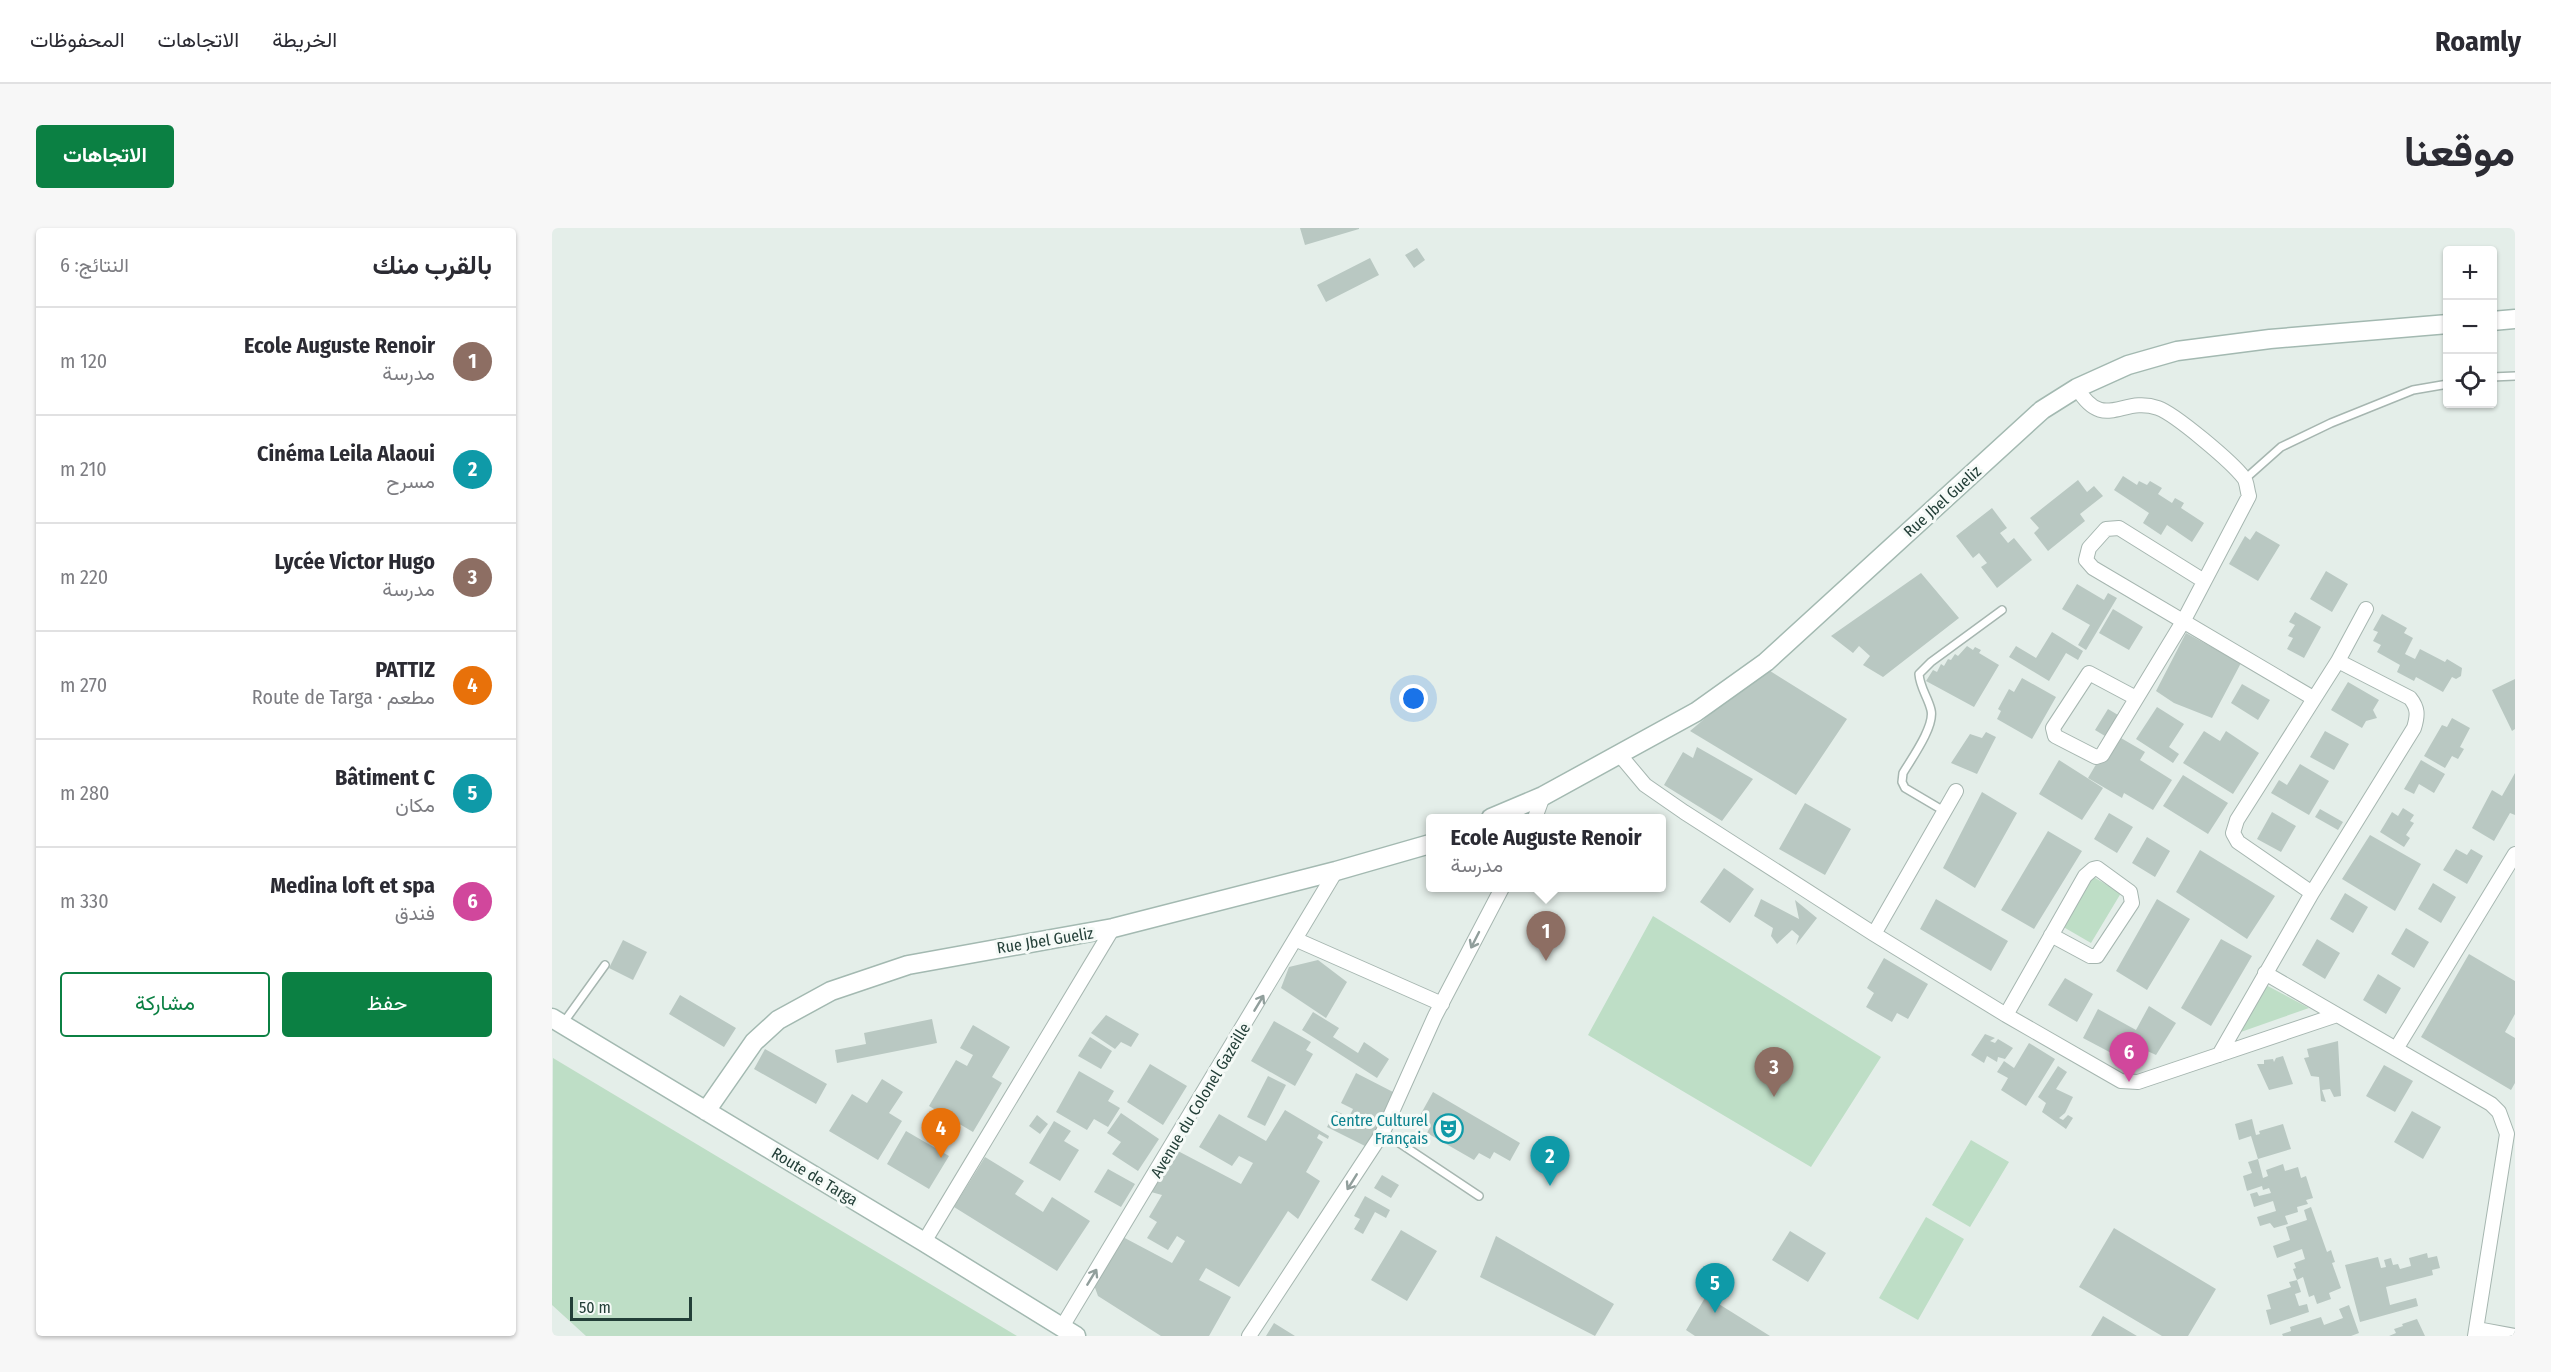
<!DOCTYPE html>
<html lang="ar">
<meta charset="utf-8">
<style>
:root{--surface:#fff;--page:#f7f7f7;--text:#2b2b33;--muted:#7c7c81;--line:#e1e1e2;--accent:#0b8043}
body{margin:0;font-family:"Fira Sans Condensed",Vazirmatn,sans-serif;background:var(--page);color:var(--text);direction:rtl}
.controls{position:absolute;right:18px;top:18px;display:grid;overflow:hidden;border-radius:6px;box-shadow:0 2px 4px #0004}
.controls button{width:54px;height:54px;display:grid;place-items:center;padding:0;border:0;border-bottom:2px solid var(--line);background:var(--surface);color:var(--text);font:30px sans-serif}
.scale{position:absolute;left:18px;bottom:15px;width:122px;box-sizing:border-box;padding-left:6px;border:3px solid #233f38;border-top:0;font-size:16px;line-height:21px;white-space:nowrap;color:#233f38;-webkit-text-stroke:4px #f5faf7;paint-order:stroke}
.you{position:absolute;left:862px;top:471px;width:21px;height:21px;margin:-15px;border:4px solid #fff;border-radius:50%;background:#1a73e8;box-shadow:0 0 0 9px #1a73e833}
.badge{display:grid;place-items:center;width:39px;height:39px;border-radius:50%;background:var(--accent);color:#fff;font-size:20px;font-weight:700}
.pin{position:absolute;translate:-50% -50px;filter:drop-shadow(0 2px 3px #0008)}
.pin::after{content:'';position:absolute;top:32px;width:21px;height:18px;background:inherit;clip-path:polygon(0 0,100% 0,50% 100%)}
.popup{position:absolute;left:874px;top:586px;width:240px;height:78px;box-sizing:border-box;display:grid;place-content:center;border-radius:6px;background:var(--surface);filter:drop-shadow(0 2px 4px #0005);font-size:20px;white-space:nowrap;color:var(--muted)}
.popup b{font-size:22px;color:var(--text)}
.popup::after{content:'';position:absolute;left:50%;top:100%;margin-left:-12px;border:12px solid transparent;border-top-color:var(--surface)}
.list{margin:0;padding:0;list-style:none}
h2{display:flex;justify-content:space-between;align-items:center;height:78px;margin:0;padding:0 24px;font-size:26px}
h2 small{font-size:20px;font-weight:400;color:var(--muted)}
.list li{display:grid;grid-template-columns:39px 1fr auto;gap:18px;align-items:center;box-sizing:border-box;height:108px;padding:0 24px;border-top:2px solid var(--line)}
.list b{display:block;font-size:22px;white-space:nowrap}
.list p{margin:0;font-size:20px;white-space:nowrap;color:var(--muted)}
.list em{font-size:20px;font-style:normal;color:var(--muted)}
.actions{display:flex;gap:12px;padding:18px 24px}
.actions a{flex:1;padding:14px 0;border:2px solid var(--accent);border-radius:6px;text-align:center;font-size:21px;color:var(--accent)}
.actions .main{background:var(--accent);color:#fff}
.icon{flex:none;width:33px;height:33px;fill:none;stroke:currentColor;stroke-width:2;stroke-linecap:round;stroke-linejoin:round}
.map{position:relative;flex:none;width:1963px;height:1108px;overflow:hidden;direction:ltr;border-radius:6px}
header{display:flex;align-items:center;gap:36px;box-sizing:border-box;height:84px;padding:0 30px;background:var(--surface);border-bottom:2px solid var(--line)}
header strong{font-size:28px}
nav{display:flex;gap:33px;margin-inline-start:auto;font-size:21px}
.intro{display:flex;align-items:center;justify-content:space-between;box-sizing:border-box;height:144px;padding:0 36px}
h1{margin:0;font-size:42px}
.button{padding:15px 27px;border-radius:6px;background:var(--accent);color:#fff;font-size:21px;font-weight:700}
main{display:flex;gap:36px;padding:0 36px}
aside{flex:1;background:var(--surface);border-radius:6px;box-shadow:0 2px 4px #0004}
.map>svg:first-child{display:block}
.green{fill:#bedec6}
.building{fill:#b9c8c2}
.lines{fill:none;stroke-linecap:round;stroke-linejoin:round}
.lane-casing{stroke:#a6b6b0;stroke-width:10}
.street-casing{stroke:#a6b6b0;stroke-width:16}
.secondary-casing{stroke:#a3b9b1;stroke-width:21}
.lane{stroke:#fff;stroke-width:7}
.street{stroke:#fff;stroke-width:14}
.secondary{stroke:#fff;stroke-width:18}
.oneway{stroke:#919f9c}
.labels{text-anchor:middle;stroke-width:6;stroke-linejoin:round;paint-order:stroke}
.street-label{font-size:16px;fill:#233f38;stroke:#f5faf7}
.culture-label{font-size:16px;fill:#0d838f;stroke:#f5faf7;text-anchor:end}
</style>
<header>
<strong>Roamly</strong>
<nav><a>الخريطة</a><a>الاتجاهات</a><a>المحفوظات</a></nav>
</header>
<div class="intro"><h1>موقعنا</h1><a class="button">الاتجاهات</a></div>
<main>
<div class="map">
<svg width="1963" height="1108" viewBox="0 0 1963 1108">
<rect width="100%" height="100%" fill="#e4eee9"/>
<!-- green -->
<path class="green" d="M1538 647 1569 665 1539 715 1508 697Z
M1101 688 1329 829 1259 939 1036 807Z
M1712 756 1757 780 1686 805Z
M1 830 465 1108H34L0 1077Z
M1419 912 1457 934 1418 999 1380 977Z
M1374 989 1412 1011 1366 1092 1327 1070Z"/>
<!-- building -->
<path class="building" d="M748 0H807V1L753 17Z
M865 20 873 32 862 40 853 27Z
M818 30 827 47 774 74 765 57Z
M1571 248 1585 257 1587 253 1595 257 1598 253 1610 260 1606 266 1620 275 1623 270 1632 275 1629 280 1652 295 1640 314 1615 297 1609 307 1591 295 1597 285 1562 262Z
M1526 252 1535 264 1542 258 1551 268 1528 286 1533 293 1496 323 1482 305 1487 300 1478 290Z
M1440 280 1455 300 1448 305 1456 315 1462 310 1480 332 1445 360 1429 339 1435 335 1427 325 1421 330 1404 308Z
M1704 303 1728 317 1706 353 1677 336 1693 308 1698 312Z
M1774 343 1796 356 1780 384 1758 371Z
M1369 345 1407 390 1331 449 1311 437 1318 428 1307 418 1301 425 1279 408Z
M1525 356 1552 372 1556 365 1565 370 1534 422 1526 417 1538 397 1510 381Z
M1561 381 1591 399 1577 422 1547 405Z
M1743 384 1769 399 1752 430 1735 421 1741 410 1736 408 1743 397 1737 394Z
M1830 386 1855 400 1852 405 1861 410 1853 426 1863 431 1868 421 1893 434 1895 431 1910 440 1909 448 1904 451 1900 449 1891 464 1864 449 1862 453 1845 444 1848 437 1825 424 1829 417 1821 413 1826 404 1821 402Z
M1500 404 1531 423 1526 432 1514 425 1497 453 1457 429 1464 418 1484 430Z
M1634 405 1689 435 1660 490 1622 475 1604 463Z
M1415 418 1421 422 1423 419 1429 422 1427 425 1447 437 1422 479 1374 453 1381 442 1385 444 1389 436 1392 438 1396 431 1399 432 1403 426 1406 428Z
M1215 441 1295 491 1244 567 1138 503 1177 470Z
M1470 450 1504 469 1480 511 1445 491 1449 483 1446 481 1457 461 1462 464Z
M1963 451V501L1960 503 1940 462Z
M1796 454 1827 472 1821 482 1825 490 1814 493 1810 500 1779 482Z
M1690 456 1718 472 1706 492 1679 475Z
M1605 479 1632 496 1617 519 1627 526 1621 535 1584 511Z
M1556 481 1566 487 1553 508 1543 502Z
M1900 490 1918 500 1908 519 1912 521 1906 531 1900 528 1893 540 1872 528 1890 497 1895 499Z
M1652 503 1668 513 1674 503 1707 525 1681 566 1631 535Z
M1773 503 1797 516 1782 542 1758 529Z
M1434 504 1444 509 1425 546 1399 535 1418 506 1430 510Z
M1562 506 1593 524 1588 532 1620 552 1601 582 1572 565 1570 570 1536 550Z
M1145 519 1201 551 1170 593 1112 557 1131 524 1141 530Z
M1507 532 1551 560 1530 592 1487 566Z
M1869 532 1893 546 1882 565 1867 556 1862 566 1852 561Z
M1748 536 1777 553 1757 587 1719 565 1727 552 1735 557Z
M1963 545V587L1958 585 1942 613 1920 600 1940 562 1950 568Z
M1631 547 1676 575 1656 606 1611 578Z
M1430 564 1465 585 1423 660 1391 640Z
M1253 575 1299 601 1273 647 1227 621Z
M1851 580 1862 587 1858 593 1862 595 1854 607 1858 610 1852 619 1828 604 1840 584 1846 588Z
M1768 581 1791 594 1786 602 1763 589Z
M1720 584 1744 598 1729 624 1705 611Z
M1557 585 1581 599 1565 625 1542 611Z
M1496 603 1530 623 1482 701 1449 682Z
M1818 607 1869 636 1843 683 1790 651Z
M1595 609 1618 623 1603 649 1580 635Z
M1904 621 1915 627 1919 621 1931 628 1915 656 1891 642Z
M1648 622 1723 668 1695 711 1624 664Z
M1172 640 1202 661 1178 695 1148 674Z
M1881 655 1904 669 1889 695 1866 681Z
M1793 665 1816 679 1801 705 1778 691Z
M1209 671 1247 691 1243 672 1265 690 1244 717 1247 708 1240 702 1225 716 1219 708 1221 700 1202 688Z
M1384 671 1456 713 1439 743 1368 701Z
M1605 671 1638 691 1595 762 1564 743Z
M1854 700 1877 714 1862 740 1839 726Z
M1669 711 1700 728 1659 798 1629 780Z
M1765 711 1788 725 1773 751 1750 737Z
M71 712 95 724 81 752 57 740Z
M1917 726 1963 753V786L1953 804 1963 810V855L1959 862 1869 809Z
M1332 730 1376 756 1356 791 1345 785 1340 794 1314 779 1322 765 1315 760Z
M766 732 795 754 774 790 729 760 737 739Z
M1826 746 1849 760 1834 786 1811 772Z
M1513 750 1541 766 1525 794 1496 777Z
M128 767 184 800 172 819 117 786Z
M1597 778 1624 795 1604 827 1591 821 1582 837 1531 810 1546 781 1584 802Z
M761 784 787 800 781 809 806 825 812 814 837 831 825 850 750 802Z
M554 787 587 806 579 819 569 814 563 821 539 805Z
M380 791 385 815 285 835 283 822 314 816 312 805Z
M722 793 759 814 754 822 761 826 743 858 699 833Z
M421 797 458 819 440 849 450 855 421 904 377 878 404 832 415 838 421 827 408 820Z
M1433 806 1443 810 1438 813 1443 815 1446 811 1461 820 1453 831 1446 829 1445 834 1435 828 1432 835 1419 827Z
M538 809 560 823 549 841 526 828Z
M1786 813 1789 868 1782 869 1778 861 1770 862 1774 874 1769 873 1767 849 1759 848 1752 830 1757 829 1755 821Z
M1477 815 1503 831 1474 878 1449 862 1456 850 1445 844 1452 833 1462 840Z
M213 821 275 856 264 876 202 841Z
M1731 828 1741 856 1717 862 1705 836H1712V832L1721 831 1722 834 1724 830Z
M598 836 635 858 611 897 575 874Z
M1832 837 1861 853 1843 884 1814 868Z
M1506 838 1515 844 1504 861 1521 869 1513 885 1507 890 1511 892 1516 887 1521 890 1514 901 1490 884 1494 875 1486 869Z
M527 843 562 863 556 873 568 880 556 899 542 891 535 902 504 884Z
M804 845 843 865 815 919 775 899 784 883 797 889 801 881 789 875Z
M716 848 734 857 713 898 695 889Z
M330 851 351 864 337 885 350 893 326 932 277 903 300 866 315 875Z
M881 864 968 915 958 933 942 924 938 931 927 925 922 932 875 905 878 899 866 891Z
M733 882 777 908 776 911 767 906 765 910 771 914 754 944 768 953 746 991 736 983 687 1059 654 1040 647 1052 679 1069 657 1108H609L546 1068 542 1057 569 1008 620 1035 633 1013 625 1008 616 1022 595 1010 605 994 597 989 610 967 599 964 624 922 689 956 701 935 687 928 680 938 647 919 667 886 714 913Z
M1860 883 1889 899 1871 931 1842 914Z
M569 885 607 911 586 943 560 926 569 914 555 905Z
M485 887 496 896 488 906 477 898Z
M1700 891 1704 907 1708 906 1707 903 1731 896 1739 921 1706 931 1699 908 1687 912 1683 896Z
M502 893 519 903 512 913 527 922 508 953 477 935Z
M354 903 397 928 377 961 335 936Z
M433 929 472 953 463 966 491 984 500 969 538 993 505 1043 402 979Z
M1706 931 1711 950 1716 948 1714 942 1731 936 1733 943 1746 939 1749 950 1754 948 1761 970 1754 972 1756 976 1745 979 1746 984 1733 988 1736 996 1722 1000 1718 995 1708 998 1705 989 1724 983 1721 973 1702 979 1698 966 1705 964 1707 968 1719 965 1717 960 1711 962 1710 958 1695 963 1691 948 1700 945 1696 934Z
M556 941 583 956 569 979 542 964Z
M830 947 847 957 839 970 822 960Z
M813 968 838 982 834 990 823 984 811 1006 802 1001 808 991 802 988Z
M1759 979 1775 1024 1779 1022 1783 1034 1780 1035 1789 1060 1777 1065 1779 1071 1765 1076 1762 1067 1757 1069 1751 1049 1745 1052 1741 1041 1744 1040 1742 1035 1753 1031 1750 1021 1725 1030 1721 1018 1738 1012 1734 999 1755 992 1752 982Z
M1562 1000 1664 1061 1636 1108H1610L1527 1059Z
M849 1002 885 1023 855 1073 819 1052Z
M1238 1003 1274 1025 1256 1054 1220 1032Z
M944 1008 1062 1076 1043 1108 928 1049Z
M1875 1025 1876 1030 1885 1028 1888 1040 1880 1042 1881 1047 1834 1059 1838 1077 1864 1070 1866 1078 1808 1094 1793 1037 1826 1029 1829 1040 1834 1039 1832 1032 1839 1030 1841 1037 1846 1036 1848 1041 1859 1038 1857 1030Z
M1745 1052 1749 1064 1743 1066 1747 1078 1755 1076 1757 1084 1718 1097 1714 1082 1719 1081 1715 1067 1739 1059 1737 1054Z
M1154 1068 1218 1108H1143L1134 1102Z
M1797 1077 1807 1105 1799 1108H1731L1730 1106 1739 1103 1738 1099 1769 1089 1772 1097 1791 1090 1787 1081Z
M1551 1088 1585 1108H1539Z
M1865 1091 1873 1108H1837L1844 1105 1842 1101 1851 1098 1850 1096Z
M722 1095 743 1108H714Z"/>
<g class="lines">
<defs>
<path id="lane" d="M1940 149 1963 148
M1693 251 1729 219 1779 195 1861 162 1896 156
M1392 583 1353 560 1350 554 1351 545C1360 530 1383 498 1379 482 1376 469 1368 460 1367 446L1379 434 1450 382
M12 794 53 737
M831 904 927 968"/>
<path id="street" d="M1525 160C1552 205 1570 167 1606 180 1623 186 1680 234 1692 250 1695 254 1695 262 1697 268L1632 392 1550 527 1544 529 1503 508 1501 500 1537 445 1584 470
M1652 353 1567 300 1554 301 1537 320 1534 332 1541 340 1761 470
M1786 433 1814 381
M1067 526 1093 557 1132 584 1322 706 1454 787 1569 853 1586 854 1785 787
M983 590 991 568
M1322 706 1404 563
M745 712 890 776
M1713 745 1939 876 1947 884 1955 906 1923 1108
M1454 787 1533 648 1541 641 1545 640 1578 664 1580 675 1545 728H1538L1499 707
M1844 821 1963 626
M1667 827 1760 665 1862 500C1866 487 1866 480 1858 470L1786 433 1685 592 1681 605 1686 614 1760 665
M372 1014 561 700
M510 1099 784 643
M1925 1101 1963 1108
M697 1108 831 904 883 788 950 660"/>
<path id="secondary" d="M1940 93 1963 91
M939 590 991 568 1144 484 1214 434 1490 182 1525 160 1576 137 1625 123 1718 111 1896 96
M0 790 372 1014 524 1108
M154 883 202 814 226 792 279 763 356 737 561 700 784 643 878 616"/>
</defs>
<!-- lane casing -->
<use href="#lane" class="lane-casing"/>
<!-- street casing -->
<use href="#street" class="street-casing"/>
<!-- secondary casing -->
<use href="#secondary" class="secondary-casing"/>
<!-- lane -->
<use href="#lane" class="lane"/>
<!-- street -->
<use href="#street" class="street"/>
<!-- secondary -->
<use href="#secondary" class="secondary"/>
</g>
<!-- one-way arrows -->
<defs><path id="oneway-shaft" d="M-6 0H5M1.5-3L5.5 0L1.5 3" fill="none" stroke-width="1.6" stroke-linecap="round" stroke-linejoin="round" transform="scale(1.5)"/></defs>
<g class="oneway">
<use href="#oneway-shaft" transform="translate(923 712) rotate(117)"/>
<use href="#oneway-shaft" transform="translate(707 775) rotate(-59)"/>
<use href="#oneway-shaft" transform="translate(800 954) rotate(122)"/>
<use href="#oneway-shaft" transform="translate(540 1049) rotate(-59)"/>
</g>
<!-- icons -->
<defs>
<symbol id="theatre-ring" viewBox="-11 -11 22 22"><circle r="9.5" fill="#f5faf7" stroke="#0f9aa8" stroke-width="1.5"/><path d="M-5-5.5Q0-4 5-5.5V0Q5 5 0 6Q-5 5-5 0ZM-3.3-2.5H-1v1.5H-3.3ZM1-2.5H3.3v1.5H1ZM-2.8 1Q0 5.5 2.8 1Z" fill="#0f9aa8"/></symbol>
</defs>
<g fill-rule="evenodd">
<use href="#theatre-ring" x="880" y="884" width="33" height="33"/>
</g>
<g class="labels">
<!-- street labels -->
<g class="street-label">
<text transform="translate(1390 273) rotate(-42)" y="6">Rue Jbel Gueliz</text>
<text transform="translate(493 712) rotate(-9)" y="6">Rue Jbel Gueliz</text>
<text transform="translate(648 872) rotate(-59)" y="6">Avenue du Colonel Gazeille</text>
<text transform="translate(263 948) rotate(31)" y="6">Route de Targa</text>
</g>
<!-- culture labels -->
<g class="culture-label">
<text x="876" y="898">Centre Culturel<tspan x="876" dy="18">Français</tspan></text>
</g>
</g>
</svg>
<div class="controls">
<button>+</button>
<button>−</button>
<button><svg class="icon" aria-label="locate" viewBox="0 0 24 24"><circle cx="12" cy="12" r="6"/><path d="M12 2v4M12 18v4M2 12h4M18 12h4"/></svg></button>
</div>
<div class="scale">50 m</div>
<div class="you"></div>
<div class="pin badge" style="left:994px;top:733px;background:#8d6e63">1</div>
<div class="popup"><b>Ecole Auguste Renoir</b>مدرسة</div>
<div class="pin badge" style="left:998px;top:958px;background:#0f9aa8">2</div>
<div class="pin badge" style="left:1222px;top:869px;background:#8d6e63">3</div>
<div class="pin badge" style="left:389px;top:930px;background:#e8710a">4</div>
<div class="pin badge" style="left:1163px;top:1085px;background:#0f9aa8">5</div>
<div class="pin badge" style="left:1577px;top:854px;background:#d1479c">6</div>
</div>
<aside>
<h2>بالقرب منك<small>النتائج: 6</small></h2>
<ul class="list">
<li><span class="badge" style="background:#8d6e63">1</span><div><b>Ecole Auguste Renoir</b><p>مدرسة</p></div><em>120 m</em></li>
<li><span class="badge" style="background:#0f9aa8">2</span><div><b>Cinéma Leila Alaoui</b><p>مسرح</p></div><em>210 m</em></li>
<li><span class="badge" style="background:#8d6e63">3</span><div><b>Lycée Victor Hugo</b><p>مدرسة</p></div><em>220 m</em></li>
<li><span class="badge" style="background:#e8710a">4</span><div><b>PATTIZ</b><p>مطعم · Route de Targa</p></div><em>270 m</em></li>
<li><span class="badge" style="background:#0f9aa8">5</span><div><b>Bâtiment C</b><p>مكان</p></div><em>280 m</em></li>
<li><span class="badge" style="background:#d1479c">6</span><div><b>Medina loft et spa</b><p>فندق</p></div><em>330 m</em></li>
</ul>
<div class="actions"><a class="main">حفظ</a><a>مشاركة</a></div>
</aside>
</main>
